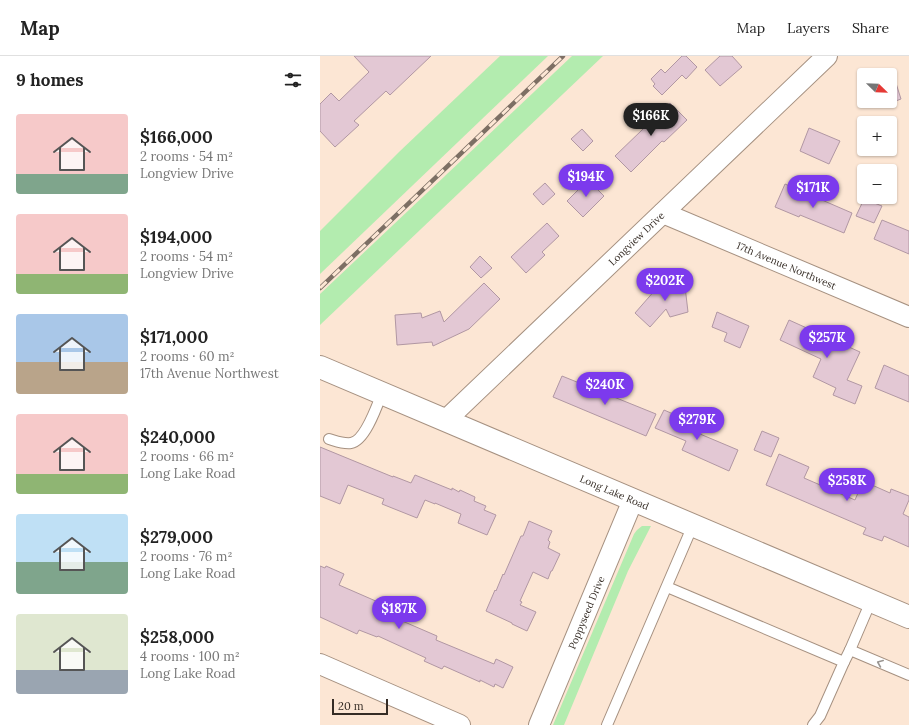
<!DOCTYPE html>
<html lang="en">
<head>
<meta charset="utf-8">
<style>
	:root { --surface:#fff; --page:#f6f6f6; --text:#222; --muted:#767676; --line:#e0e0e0; --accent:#7c3aed }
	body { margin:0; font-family:Lora,serif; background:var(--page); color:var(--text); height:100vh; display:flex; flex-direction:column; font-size:15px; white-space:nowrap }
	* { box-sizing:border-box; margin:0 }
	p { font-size:13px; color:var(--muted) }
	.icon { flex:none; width:22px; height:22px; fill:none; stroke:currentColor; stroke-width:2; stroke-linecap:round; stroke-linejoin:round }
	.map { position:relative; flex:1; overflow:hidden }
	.side { display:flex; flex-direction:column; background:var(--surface); width:320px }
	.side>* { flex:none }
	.needle { width:26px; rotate:113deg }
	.fabs { position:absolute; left:537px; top:12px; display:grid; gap:8px }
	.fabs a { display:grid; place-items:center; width:40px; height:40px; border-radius:4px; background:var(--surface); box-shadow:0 1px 3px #0004; font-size:20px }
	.scale { position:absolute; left:12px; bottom:10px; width:56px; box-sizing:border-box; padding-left:4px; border:2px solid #352c25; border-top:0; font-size:11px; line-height:14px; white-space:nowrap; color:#352c25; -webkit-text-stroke:3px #fce6d4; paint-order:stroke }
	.price { position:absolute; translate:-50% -34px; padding:0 9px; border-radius:14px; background:var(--accent); color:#fff; font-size:13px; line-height:26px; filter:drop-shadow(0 1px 2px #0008) }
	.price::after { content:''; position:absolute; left:50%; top:24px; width:12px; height:9px; margin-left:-6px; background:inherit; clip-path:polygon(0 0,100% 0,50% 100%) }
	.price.current { background:#222; color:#fff }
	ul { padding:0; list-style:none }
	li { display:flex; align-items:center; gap:12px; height:100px; padding:0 16px }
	li span { display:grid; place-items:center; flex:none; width:112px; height:80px; border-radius:4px; color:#555 }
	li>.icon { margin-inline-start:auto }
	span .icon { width:48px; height:48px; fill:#fffc; stroke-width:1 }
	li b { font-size:17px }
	h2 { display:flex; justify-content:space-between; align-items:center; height:48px; padding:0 16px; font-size:17px }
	header { display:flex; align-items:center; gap:24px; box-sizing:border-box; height:56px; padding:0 20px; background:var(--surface); border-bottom:1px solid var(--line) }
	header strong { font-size:19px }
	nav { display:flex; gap:22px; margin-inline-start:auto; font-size:14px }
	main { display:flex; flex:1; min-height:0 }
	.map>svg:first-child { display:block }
	.green { fill:#b3ecaf }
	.building { fill:#e3c8d4; stroke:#b197a3 }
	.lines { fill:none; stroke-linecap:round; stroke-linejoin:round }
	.lane-casing { stroke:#a69181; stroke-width:12 }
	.street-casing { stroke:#a69181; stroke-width:22 }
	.secondary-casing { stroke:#a69181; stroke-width:24 }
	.lane { stroke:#fff; stroke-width:10 }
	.street { stroke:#fff; stroke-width:20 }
	.secondary { stroke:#fff; stroke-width:22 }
	.rail-casing { stroke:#7d6f64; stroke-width:4.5 }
	.rail { stroke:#fce6d4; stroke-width:3; stroke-dasharray:9; stroke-linecap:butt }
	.oneway { stroke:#9a9692 }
	.labels { text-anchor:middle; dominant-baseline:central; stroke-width:3.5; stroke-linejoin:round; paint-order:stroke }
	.street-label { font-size:10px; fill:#352c25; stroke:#fce6d4 }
</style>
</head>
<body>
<header>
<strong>Map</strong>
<nav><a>Map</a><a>Layers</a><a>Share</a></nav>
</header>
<main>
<section class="side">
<h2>9 homes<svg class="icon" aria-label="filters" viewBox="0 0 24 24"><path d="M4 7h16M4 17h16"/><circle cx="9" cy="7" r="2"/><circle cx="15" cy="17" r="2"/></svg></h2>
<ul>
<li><span style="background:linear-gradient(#f6c9c9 75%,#7fa58c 0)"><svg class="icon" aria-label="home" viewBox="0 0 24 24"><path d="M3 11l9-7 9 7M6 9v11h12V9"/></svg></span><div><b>$166,000</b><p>2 rooms · 54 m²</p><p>Longview Drive</p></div></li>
<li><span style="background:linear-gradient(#f6c9c9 75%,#8fb573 0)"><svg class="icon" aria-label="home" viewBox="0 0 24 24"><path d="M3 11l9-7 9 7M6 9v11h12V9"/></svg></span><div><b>$194,000</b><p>2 rooms · 54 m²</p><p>Longview Drive</p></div></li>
<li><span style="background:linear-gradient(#a9c7e8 60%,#b9a48a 0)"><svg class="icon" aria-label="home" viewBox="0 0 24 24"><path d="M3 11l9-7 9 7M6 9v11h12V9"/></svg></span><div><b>$171,000</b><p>2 rooms · 60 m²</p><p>17th Avenue Northwest</p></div></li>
<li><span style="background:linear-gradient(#f6c9c9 75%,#8fb573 0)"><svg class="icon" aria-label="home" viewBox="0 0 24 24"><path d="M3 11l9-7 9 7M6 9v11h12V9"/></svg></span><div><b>$240,000</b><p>2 rooms · 66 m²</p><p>Long Lake Road</p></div></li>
<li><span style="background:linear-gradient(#bfe0f5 60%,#7fa58c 0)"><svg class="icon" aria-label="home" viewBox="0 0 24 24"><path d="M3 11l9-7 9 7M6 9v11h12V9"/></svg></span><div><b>$279,000</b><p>2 rooms · 76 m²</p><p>Long Lake Road</p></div></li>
<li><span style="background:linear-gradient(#dfe7d0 70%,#9aa5b1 0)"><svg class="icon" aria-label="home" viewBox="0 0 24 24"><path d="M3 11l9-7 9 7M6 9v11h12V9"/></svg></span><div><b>$258,000</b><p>4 rooms · 100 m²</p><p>Long Lake Road</p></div></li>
</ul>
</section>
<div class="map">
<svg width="589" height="669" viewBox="0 0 589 669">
	<rect width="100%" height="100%" fill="#fce6d4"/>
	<g class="green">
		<path d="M180,0H228L0,218V175L79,96Z"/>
		<path d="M252,0H283L0,269V238Z"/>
		<path d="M322,470H331L308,515L244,669H233L314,478L317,474Z"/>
	</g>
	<g class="building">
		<path d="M34,0H111L70,39L66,35L34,65L39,69L15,91L0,75V48L11,37L19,45L49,16Z"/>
		<path d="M362,0H366L377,11L366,23L362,19L342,39L333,30L335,28L331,23L341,13L345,17Z"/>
		<path d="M400,0H412L422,11L400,30L385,14Z"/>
		<path d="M574,21L581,43L568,48L562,45H570V23Z"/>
		<path d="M350,47L367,64L344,86L342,85L311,116L295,100Z"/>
		<path d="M489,72L520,85L509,108L480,95Z"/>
		<path d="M262,73L273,85L263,95L251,83Z"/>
		<path d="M268,124L284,140L263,161L247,145Z"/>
		<path d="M225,127L235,138L223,149L213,138Z"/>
		<path d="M465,128L532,157L524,177L480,159L479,161L455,151Z"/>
		<path d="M544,143L562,150L554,167L536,160Z"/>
		<path d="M562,164L589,175V198L554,183Z"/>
		<path d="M227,167L239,180L222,196L225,199L206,217L191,201Z"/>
		<path d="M160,200L172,212L161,222L150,211Z"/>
		<path d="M364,222L368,256L350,261L346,253L330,271L315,257L343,225Z"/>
		<path d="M164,227L180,243L149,273L113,290L112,286L77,289L75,259L101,257L102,262L120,255L124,266Z"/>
		<path d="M397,256L429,270L420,292L404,285L407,277L392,271Z"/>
		<path d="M469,264L540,296L527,324L542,330L535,348L513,339L516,332L493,321L501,303L460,284Z"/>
		<path d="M564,309L589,320V346L555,332Z"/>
		<path d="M242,320L336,358L326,380L233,341Z"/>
		<path d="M344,354L383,371L380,378L418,394L409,415L362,394L366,385L335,372Z"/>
		<path d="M442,375L459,382L451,401L434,394Z"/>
		<path d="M0,391L73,421V420L91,427L95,419L132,434V432L139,436L140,434L155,441L154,445L166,450L164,454L176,459L167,479L138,467L141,458L115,447V448L105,444L97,462L62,448L64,443L28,429L20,448L0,440Z"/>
		<path d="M459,398L489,411L484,422L535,444L543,425L570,437L571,433L589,440V444L583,458L589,461V491L564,480L562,485L543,478L546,472L446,429Z"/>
		<path d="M209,465L232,475L228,484L230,486L228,492L240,498L232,515H231L228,523L213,516L200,545L202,546L200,549L216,556L207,575L192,568V567L166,555L175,534L176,535L183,518L184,519L201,480H203Z"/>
		<path d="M0,510L5,512L6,510L24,518L19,529L58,546L72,542L80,564L117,580L116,584L174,608L176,603L193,611L183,632L175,628L174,631L160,624V626L124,610L122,613L104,605L106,602L58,580L57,581L39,574L37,578L0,561Z"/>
	</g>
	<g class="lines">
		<defs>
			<g id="lane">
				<path d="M9,383C16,385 23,388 31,387C45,385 57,350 62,337"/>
				<path d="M347,531L524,606L500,660L493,669"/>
				<path d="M530,594L589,619"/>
				<path d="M524,606L530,594L551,545"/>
				<path d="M287,669L373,469"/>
			</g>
			<g id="street">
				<path id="s1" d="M343,157L589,261"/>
				<path id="s2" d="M126,364L507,0"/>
				<path d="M0,608L140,669"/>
				<path id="s3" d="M219,669L313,444"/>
			</g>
			<g id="secondary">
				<path id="s4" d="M0,311L589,561"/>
			</g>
		</defs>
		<use href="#lane" class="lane-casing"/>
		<use href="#street" class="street-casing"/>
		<use href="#secondary" class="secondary-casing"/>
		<use href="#lane" class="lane"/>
		<use href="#street" class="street"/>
		<use href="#secondary" class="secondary"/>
		<defs>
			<path id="rail" d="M0,232L243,0"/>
		</defs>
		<use href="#rail" class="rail-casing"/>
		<use href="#rail" class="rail"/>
	</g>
	<defs><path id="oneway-chevron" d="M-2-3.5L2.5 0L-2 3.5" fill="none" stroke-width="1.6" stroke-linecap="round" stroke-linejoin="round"/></defs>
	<use class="oneway" href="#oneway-chevron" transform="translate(560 607) rotate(-157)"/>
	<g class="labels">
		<g class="street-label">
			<text stroke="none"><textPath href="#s2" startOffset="263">Longview Drive</textPath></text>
			<text stroke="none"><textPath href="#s1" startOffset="134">17th Avenue Northwest</textPath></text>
			<text stroke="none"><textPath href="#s4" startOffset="320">Long Lake Road</textPath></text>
			<text stroke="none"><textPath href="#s3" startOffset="122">Poppyseed Drive</textPath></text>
		</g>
	</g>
</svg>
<div class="fabs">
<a><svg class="needle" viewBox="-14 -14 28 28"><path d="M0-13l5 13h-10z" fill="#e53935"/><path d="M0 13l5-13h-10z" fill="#767676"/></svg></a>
<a>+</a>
<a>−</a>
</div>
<div class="scale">20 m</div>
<b class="price current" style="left:331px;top:81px">$166K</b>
<b class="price" style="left:266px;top:142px">$194K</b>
<b class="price" style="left:493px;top:153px">$171K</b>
<b class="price" style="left:345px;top:246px">$202K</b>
<b class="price" style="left:507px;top:303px">$257K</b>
<b class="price" style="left:285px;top:350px">$240K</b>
<b class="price" style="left:377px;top:385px">$279K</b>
<b class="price" style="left:527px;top:446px">$258K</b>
<b class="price" style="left:79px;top:574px">$187K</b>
</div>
</main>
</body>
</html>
